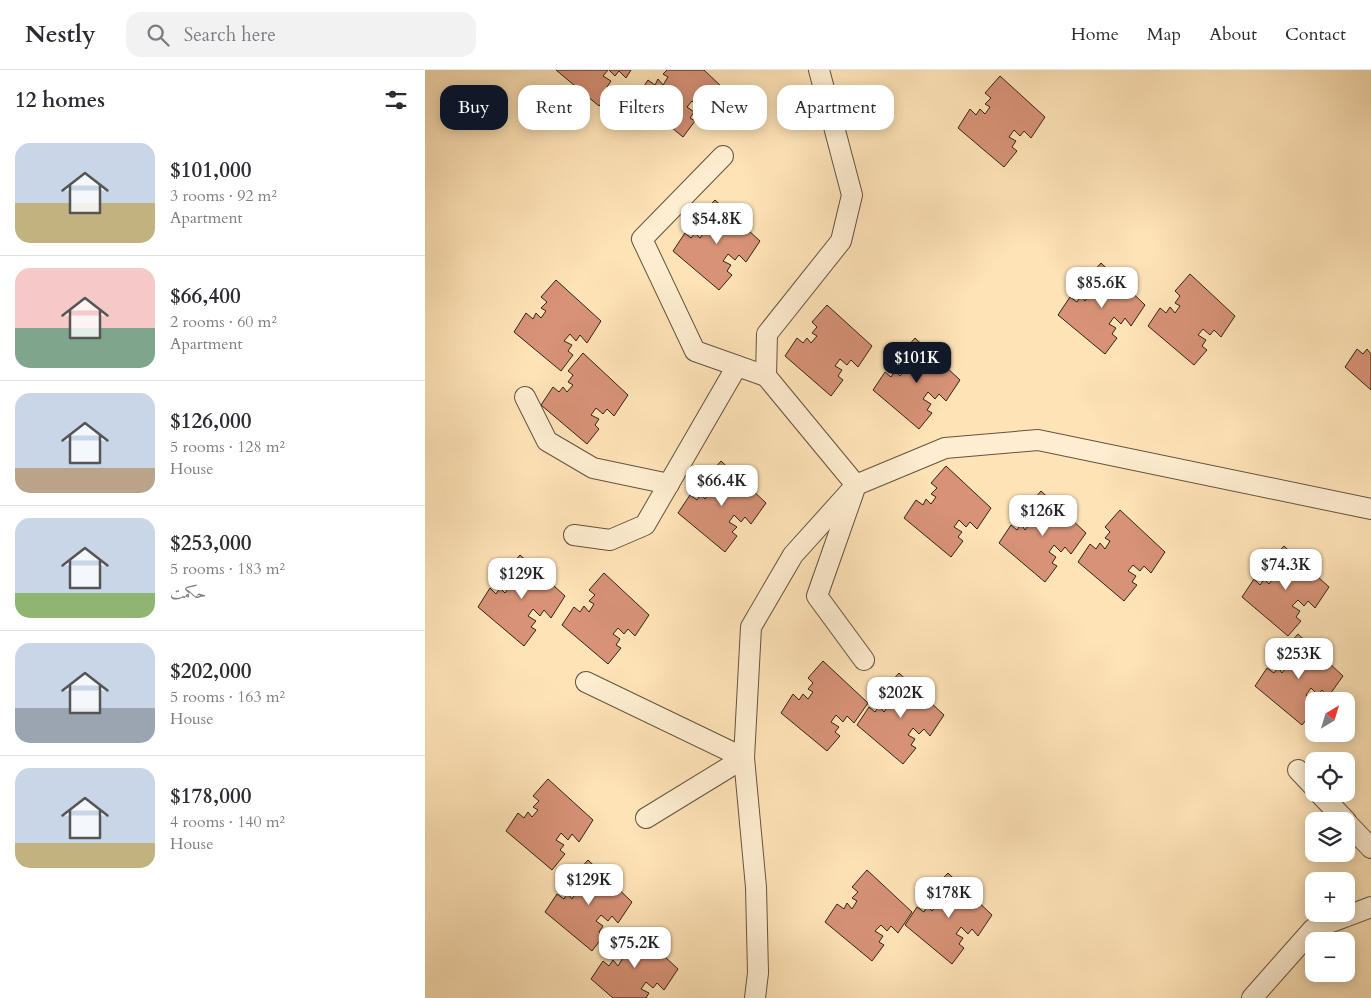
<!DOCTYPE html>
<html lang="en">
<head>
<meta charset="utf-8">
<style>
	:root { --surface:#fff; --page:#f2f2f3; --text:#2b2b33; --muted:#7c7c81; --line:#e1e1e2; --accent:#111827 }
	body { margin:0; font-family:Cardo,Amiri,serif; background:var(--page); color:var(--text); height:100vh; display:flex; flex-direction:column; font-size:19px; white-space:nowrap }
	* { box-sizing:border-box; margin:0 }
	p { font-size:16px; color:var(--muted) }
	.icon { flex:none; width:28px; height:28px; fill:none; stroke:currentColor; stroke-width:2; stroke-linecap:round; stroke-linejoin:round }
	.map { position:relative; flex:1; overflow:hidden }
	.side { display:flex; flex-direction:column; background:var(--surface); width:425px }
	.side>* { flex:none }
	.guide { position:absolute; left:15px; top:15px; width:475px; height:45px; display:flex; gap:10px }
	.needle { width:32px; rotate:38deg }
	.tools { position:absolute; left:880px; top:622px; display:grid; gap:10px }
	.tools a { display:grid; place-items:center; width:50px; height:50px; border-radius:10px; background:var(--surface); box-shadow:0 2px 12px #0003; font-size:25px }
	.price { position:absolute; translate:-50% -42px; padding:0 11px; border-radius:10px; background:#fff; color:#222; font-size:16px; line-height:32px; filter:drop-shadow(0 1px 2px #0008) }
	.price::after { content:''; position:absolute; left:50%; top:30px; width:15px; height:11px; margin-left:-8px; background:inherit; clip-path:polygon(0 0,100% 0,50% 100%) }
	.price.on { background:var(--accent); color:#fff }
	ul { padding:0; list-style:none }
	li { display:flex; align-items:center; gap:15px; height:125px; padding:0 15px }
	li+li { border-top:1px solid var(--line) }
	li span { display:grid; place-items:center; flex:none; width:140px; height:100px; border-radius:15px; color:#555 }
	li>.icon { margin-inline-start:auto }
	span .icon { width:60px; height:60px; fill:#fffc; stroke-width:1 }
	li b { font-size:21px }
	h2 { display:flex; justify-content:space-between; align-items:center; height:60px; padding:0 15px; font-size:21px }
	.tag { padding:0 18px; border-radius:15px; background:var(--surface); box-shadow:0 2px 12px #0003; font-size:18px; line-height:45px }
	.tag.on { background:var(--accent); color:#fff }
	header { display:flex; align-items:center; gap:30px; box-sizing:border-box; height:70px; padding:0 25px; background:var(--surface); border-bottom:1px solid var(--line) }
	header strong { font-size:24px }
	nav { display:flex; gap:28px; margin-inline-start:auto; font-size:18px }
	.search { width:350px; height:45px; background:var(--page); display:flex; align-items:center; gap:12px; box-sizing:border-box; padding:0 18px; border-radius:15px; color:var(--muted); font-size:19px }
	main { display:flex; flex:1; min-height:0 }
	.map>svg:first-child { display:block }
	.building { fill:#d79277; stroke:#312314 }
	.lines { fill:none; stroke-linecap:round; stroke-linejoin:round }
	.minor-casing { stroke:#64533d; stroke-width:22 }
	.minor { stroke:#feedd0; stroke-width:20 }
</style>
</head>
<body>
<header>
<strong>Nestly</strong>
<div class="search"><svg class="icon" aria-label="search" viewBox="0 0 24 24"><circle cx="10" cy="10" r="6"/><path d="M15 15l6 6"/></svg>Search here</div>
<nav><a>Home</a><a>Map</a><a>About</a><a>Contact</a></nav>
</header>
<main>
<section class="side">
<h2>12 homes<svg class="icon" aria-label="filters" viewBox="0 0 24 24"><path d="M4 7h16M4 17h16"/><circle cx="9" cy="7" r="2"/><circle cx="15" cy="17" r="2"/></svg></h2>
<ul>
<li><span style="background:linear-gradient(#c9d6e8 60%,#c2b280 0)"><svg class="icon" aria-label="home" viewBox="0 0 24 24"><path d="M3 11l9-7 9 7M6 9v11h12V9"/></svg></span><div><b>$101,000</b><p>3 rooms · 92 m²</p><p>Apartment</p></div></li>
<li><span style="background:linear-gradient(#f6c9c9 60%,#7fa58c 0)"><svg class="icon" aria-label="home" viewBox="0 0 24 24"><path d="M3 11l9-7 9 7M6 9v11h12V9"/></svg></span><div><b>$66,400</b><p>2 rooms · 60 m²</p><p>Apartment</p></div></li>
<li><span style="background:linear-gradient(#c9d6e8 75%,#b9a48a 0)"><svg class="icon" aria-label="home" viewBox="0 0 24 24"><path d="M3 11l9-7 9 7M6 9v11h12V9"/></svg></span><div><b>$126,000</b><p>5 rooms · 128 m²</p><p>House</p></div></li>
<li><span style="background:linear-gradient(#c9d6e8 75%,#8fb573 0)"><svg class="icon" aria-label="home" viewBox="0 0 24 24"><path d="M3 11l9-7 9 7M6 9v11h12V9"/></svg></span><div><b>$253,000</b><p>5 rooms · 183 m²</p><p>حکمت</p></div></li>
<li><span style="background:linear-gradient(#c9d6e8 65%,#9aa5b1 0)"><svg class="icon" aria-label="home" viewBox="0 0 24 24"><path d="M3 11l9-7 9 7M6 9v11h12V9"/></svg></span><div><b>$202,000</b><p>5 rooms · 163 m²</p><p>House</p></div></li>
<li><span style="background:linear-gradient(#c9d6e8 75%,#c2b280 0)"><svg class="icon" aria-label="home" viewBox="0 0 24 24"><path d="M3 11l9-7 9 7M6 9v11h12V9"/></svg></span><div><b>$178,000</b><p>4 rooms · 140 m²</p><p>House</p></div></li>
</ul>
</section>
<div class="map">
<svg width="946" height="928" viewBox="0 0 946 928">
	<rect width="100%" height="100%" fill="#fee3b7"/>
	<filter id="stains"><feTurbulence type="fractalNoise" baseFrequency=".004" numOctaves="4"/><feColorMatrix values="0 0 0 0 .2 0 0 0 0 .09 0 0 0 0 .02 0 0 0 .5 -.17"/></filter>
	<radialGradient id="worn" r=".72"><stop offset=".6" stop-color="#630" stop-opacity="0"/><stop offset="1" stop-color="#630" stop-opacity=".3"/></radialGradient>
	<g class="building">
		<path d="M131,0H183L178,6L186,11L182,17L187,20L174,36Z"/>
		<path d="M184,0H206L201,8L194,1L190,6Z"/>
		<path d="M242,0H279L298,18L284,39L278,32L274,37L267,31L262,37L269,42L265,48L270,51L258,67L211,28L223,10L230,15L233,9L238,15L243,7L238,4Z"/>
		<path d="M575,6L620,47L606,68L599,61L595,66L589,60L584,67L591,71L587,77L592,81L579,97L533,58L545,39L551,45L555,39L560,44L565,37L560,34L566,28L560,23Z"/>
		<path d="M290,130L335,171L321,192L314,185L310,190L303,184L298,191L306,195L302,201L307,205L294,220L248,181L260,163L266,168L270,163L275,168L280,161L275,158L280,151L275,146Z"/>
		<path d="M676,193L720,235L706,256L700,248L696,254L689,247L684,254L691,258L687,264L692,268L680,284L633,245L645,227L652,232L656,226L660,231L665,224L660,221L666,215L661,210Z"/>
		<path d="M765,204L810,246L796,267L789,260L785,265L778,259L773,265L781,270L777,276L782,280L769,295L723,256L735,238L741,243L745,237L750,243L755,236L750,233L755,226L750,221Z"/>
		<path d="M131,210L176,251L162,273L155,265L151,271L145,264L139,271L147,275L143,281L148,285L136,301L89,262L101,243L108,249L111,243L116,248L121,241L116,238L122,232L116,227Z"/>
		<path d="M402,235L447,276L433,297L426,290L422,295L415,289L410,296L417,300L413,306L418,310L406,326L360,286L372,268L378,273L382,268L386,273L392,266L387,263L392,257L387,252Z"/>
		<path d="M490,268L535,310L521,331L514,324L510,329L503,322L498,329L506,334L502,340L507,343L494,359L448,320L460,302L466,307L470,301L475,306L480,299L475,296L480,290L475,285Z"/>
		<path d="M932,279L938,284L942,279L946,284V320L920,297Z"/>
		<path d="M158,283L203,325L189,346L182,339L178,344L171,338L166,345L174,349L170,355L174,359L162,374L116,335L128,317L134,322L138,317L142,322L148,315L143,312L148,305L143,301Z"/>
		<path d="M296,391L341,433L326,454L320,447L316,452L309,445L304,452L312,457L307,462L312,466L300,482L253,443L265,425L272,430L276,424L280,429L286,422L280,419L286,413L281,408Z"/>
		<path d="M521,396L566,438L552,459L545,452L541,457L534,450L529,457L537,462L533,467L538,471L526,487L479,448L491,430L498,435L501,429L506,434L511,427L506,424L512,418L506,413Z"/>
		<path d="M616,421L661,463L646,484L640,477L636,482L629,475L624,482L631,487L627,493L632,496L620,512L574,473L586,455L592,460L596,454L600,460L606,452L600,449L606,443L601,438Z"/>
		<path d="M695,440L740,482L726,503L719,496L715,501L708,495L703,501L711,506L707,512L712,515L699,531L653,492L665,474L671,479L675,473L680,479L685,471L680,468L685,462L680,457Z"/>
		<path d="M859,476L904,517L890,538L883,531L879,536L873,530L867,536L875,541L871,547L876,551L863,566L817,527L829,509L835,515L839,509L844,514L849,507L844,504L850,497L844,492Z"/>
		<path d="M95,485L140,526L126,548L119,540L115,546L108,539L103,546L111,551L106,557L111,560L99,576L53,537L65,518L71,524L75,518L80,523L85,516L80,513L85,507L80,502Z"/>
		<path d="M179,503L224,545L210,566L203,559L199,564L193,558L188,564L195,569L191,575L196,578L183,594L137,555L149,537L155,542L159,536L164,542L169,534L164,531L170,525L164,520Z"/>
		<path d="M873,564L918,606L903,627L897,620L893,625L886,618L881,625L888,630L884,636L889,640L877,655L830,616L842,598L849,603L853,597L857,603L863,595L857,592L863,586L858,581Z"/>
		<path d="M398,591L443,633L429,653L422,646L418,652L411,645L406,652L414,657L410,662L415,666L402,681L356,643L368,624L374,630L378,624L383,629L388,622L383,619L388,613L383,608Z"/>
		<path d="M474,603L519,645L505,666L499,659L494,664L488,658L483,665L490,669L486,675L491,678L478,694L432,655L444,637L450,642L454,636L459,642L464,634L459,631L465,625L459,620Z"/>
		<path d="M123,709L168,750L154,772L147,764L143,770L136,763L131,770L139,775L135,780L140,784L127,800L81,761L93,743L99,748L103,742L107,747L113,740L108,737L114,731L108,726Z"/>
		<path d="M163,790L207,832L193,853L187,846L183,851L176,845L171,851L178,856L174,862L179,865L167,881L120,842L132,824L139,829L142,823L147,829L152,821L147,819L153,812L148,807Z"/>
		<path d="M442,800L487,842L473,863L466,856L462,861L456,855L450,861L458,866L454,872L459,875L447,891L400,852L412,834L419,839L422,833L427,839L432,831L427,828L433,822L427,817Z"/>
		<path d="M523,803L567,845L553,866L547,859L543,864L536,857L531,864L538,868L534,874L539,878L527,894L480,855L492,837L499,842L502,836L507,841L512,834L507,831L513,825L507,820Z"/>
		<path d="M208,857L253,899L239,920L232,913L228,918L221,912L216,919L224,923L221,928H188L166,909L178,891L184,896L188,890L193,896L198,888L193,885L199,879L193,874Z"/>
	</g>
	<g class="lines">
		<defs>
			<g id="minor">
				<path d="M298,86L217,169L270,281L341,306"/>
				<path d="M100,327L122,371L168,398L244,414"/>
				<path d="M149,465L185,470L220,455L312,296"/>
				<path d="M439,590L392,526L431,415L520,378L613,370L946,439"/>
				<path d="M161,612L319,688"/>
				<path d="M873,700L889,717"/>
				<path d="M895,724L921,751"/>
				<path d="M221,748L319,688"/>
				<path d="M921,752L946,778"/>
				<path d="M330,928L333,903L331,817L319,688L326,557L368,485L431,415L341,306L342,264L416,171L427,125L394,0"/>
				<path d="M827,928L888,859L946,837"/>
			</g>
		</defs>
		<use href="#minor" class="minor-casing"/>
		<use href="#minor" class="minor"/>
	</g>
	<rect width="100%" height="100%" filter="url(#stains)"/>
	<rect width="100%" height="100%" fill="url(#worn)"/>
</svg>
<div class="tools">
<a><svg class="needle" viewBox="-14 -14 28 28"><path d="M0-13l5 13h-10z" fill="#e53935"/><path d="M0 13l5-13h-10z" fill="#7c7c81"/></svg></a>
<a><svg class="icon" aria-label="locate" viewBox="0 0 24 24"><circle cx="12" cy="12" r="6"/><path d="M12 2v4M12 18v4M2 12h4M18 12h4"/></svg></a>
<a><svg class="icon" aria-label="layers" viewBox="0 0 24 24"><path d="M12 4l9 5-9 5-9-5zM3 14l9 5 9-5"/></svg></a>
<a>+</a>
<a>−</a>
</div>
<b class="price" style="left:292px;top:175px">$54.8K</b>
<b class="price" style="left:677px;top:239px">$85.6K</b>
<b class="price on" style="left:492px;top:314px">$101K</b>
<b class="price" style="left:297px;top:437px">$66.4K</b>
<b class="price" style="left:618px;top:467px">$126K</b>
<b class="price" style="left:861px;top:521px">$74.3K</b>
<b class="price" style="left:97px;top:530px">$129K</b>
<b class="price" style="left:874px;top:610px">$253K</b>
<b class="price" style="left:476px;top:649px">$202K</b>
<b class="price" style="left:164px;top:836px">$129K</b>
<b class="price" style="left:524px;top:849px">$178K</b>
<b class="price" style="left:210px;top:899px">$75.2K</b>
<div class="guide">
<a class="tag on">Buy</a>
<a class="tag">Rent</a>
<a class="tag">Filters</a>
<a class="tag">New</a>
<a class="tag">Apartment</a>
</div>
</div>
</main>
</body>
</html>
